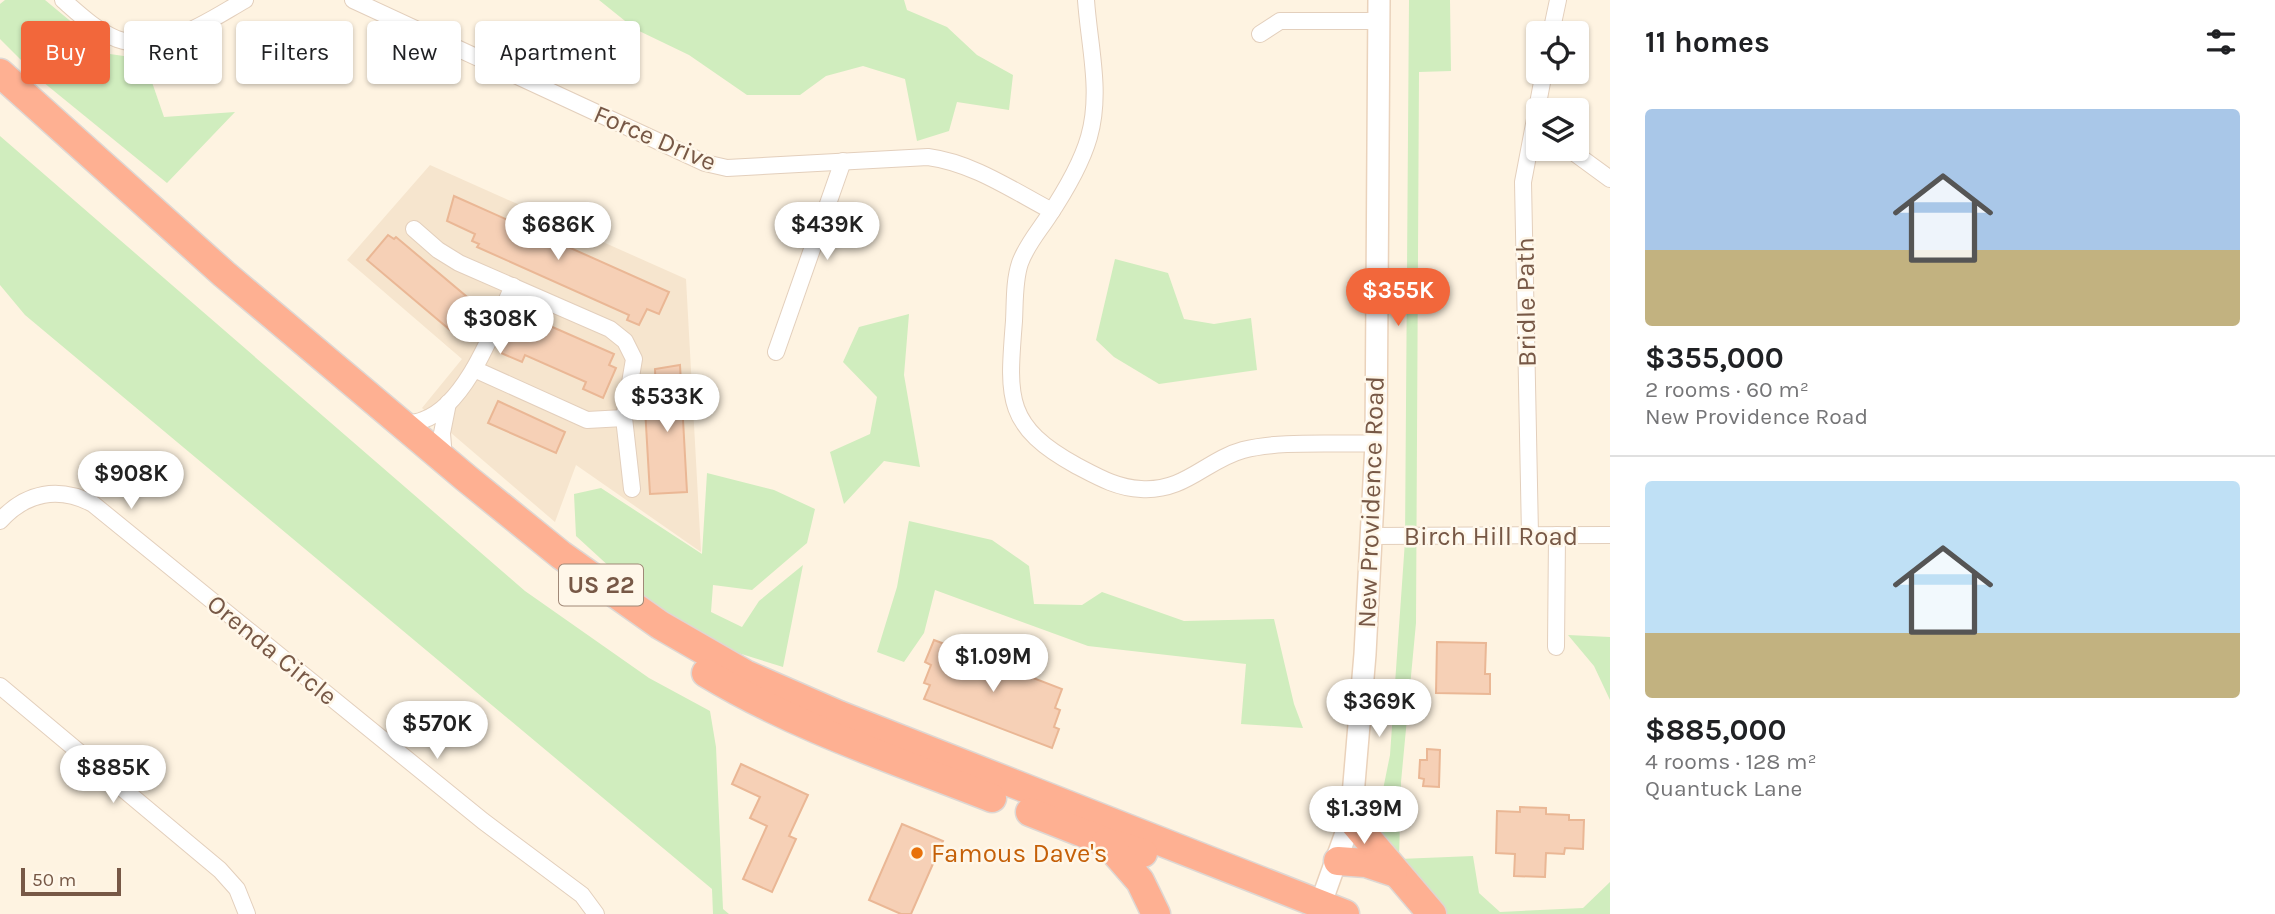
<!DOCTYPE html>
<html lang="en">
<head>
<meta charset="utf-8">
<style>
	:root { --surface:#fff; --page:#f6f6f6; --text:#202124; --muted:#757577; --line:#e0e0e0; --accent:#f2673b }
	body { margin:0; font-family:Karla,sans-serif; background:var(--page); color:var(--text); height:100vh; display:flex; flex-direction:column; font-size:26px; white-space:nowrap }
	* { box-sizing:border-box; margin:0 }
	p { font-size:23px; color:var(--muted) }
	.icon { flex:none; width:38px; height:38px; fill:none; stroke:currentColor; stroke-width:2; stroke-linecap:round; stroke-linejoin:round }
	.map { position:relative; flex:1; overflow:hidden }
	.details { display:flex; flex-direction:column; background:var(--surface); width:665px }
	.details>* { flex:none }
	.top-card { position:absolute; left:21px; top:21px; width:665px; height:63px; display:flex; gap:14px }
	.fabs { position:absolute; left:1526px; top:21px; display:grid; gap:14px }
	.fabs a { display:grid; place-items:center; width:63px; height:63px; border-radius:7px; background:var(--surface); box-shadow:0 2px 5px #0004; font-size:35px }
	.scale { position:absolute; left:21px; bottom:18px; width:100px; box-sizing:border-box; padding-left:7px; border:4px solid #775846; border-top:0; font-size:19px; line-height:24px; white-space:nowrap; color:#775846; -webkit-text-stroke:5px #fff7e9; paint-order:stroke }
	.price { position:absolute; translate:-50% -60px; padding:0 16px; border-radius:24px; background:#fff; color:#222; font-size:23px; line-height:46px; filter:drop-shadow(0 2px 4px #0008) }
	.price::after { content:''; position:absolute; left:50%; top:42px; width:21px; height:16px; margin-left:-10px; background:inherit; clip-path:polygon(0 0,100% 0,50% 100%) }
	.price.selected { background:var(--accent); color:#fff }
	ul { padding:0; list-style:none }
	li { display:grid; align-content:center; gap:14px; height:371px; padding:0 35px }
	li+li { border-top:2px solid var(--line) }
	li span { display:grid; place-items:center; height:217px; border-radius:7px; color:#555 }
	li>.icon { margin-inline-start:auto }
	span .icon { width:126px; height:126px; fill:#fffc; stroke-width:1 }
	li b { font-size:30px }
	h2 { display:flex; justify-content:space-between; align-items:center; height:84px; padding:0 35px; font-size:30px }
	.chip { padding:0 24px; border-radius:7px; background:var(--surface); box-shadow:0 2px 5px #0004; font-size:24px; line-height:63px }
	.chip.selected { background:var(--accent); color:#fff }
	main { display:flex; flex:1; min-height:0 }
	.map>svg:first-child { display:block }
	.residential { fill:#f6e5ce }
	.green { fill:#d0edbe }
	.building { fill:#f6d0b6; stroke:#eab795; stroke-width:2 }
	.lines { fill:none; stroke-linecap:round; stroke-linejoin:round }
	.street-casing { stroke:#e3cfbc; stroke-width:18 }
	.secondary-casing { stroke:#ead2bb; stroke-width:24 }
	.highway-casing { stroke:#ded7d3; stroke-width:31 }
	.street { stroke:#fff; stroke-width:16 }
	.secondary { stroke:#fff; stroke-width:21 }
	.highway { stroke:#feb092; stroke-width:28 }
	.food-dot { fill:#e8710a; stroke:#fff7e9; stroke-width:2.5 }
	.labels { text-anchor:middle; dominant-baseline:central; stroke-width:5; stroke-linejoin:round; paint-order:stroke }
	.shield { fill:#fff7e9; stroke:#a08877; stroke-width:2 }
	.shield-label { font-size:24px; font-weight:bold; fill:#775846 }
	.street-label { font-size:26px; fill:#775846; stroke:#fff7e9 }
	.food-label { font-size:26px; fill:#c56008; stroke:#fff7e9; text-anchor:start }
</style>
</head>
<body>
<main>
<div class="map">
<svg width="1610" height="914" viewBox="0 0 1610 914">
	<rect width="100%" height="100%" fill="#fef3e1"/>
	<path class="residential" d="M430,165L686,279L701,552L576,465L555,522L422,408L462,359L347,260Z"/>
	<g class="green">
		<path d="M5,0H45L110,54L144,59L164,117L235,112L167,183L43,82L0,39V4Z"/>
		<path d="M599,0H904L907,10L947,27L977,55L1013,75L1009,110L957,102L949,131L917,141L905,79L863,66L826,76L800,95H747L689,55L635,29Z"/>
		<path d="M1409,0H1450L1451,71L1419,72L1416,623L1401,782L1399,859L1473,856L1479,893L1500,912L1583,908L1610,882V914H1446L1373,839L1390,755L1405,541Z"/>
		<path d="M0,136L525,591L649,678L710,711L716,747L723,909L729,914H713L712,889L25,315L0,285Z"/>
		<path d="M1115,259L1168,273L1184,319L1214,324L1251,318L1257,370L1159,384L1114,357L1096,340Z"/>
		<path d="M909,314L904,375L920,467L884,461L844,504L830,452L870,434L877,397L843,362L859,327Z"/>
		<path d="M707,473L774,490L815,509L807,543L752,590L713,585L711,612L742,627L759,601L803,565L783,667L722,648L648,602L576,536L574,494L601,488L702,554Z"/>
		<path d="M909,521L992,540L1029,566L1034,604L1082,605L1102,592L1184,621L1274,619L1294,704L1303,728L1241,724L1246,664L1088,646L935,590L924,633L904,662L877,652L897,587Z"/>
		<path d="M1568,635L1610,637V700L1594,666Z"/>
	</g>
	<g class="building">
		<path d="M454,196L669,292L659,314L647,309L639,325L627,320L629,315L477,247L479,244L472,241L475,234L447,221Z"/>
		<path d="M388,235L394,239L396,237L479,307L456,335L367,260Z"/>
		<path d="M525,315L614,354L609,365L616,368L603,398L583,389L586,382L525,355L522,362L501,353L512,328L518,331Z"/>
		<path d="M680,365L687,492L650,494L645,408H649V402L656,401L655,369Z"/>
		<path d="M498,401L565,432L556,453L488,423Z"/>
		<path d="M934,640L1062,689L1055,708L1060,710L1054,727L1059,729L1052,748L924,699L930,685L924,683L931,665L925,662Z"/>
		<path d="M1437,642L1486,643L1485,674H1490V694L1436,693Z"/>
		<path d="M1427,749L1440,750L1439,787L1423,786L1424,779L1419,778L1420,760H1427Z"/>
		<path d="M741,764L808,795L789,836L796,839L772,892L743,879L767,826L750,818L760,797L732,784Z"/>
		<path d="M1520,807L1546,808V814L1569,815V820H1584L1583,849L1565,848L1564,854L1546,853L1545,877L1514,876L1515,854L1496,853L1497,811L1520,812Z"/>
		<path d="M902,824L943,841L911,914H901L869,900Z"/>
	</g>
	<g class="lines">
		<defs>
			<g id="street">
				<path d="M63,0C79,14 97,31 117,39C162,55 208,21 245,0"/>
				<path d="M353,0L705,163L727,168L928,157C973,163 1012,190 1052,211"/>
				<path d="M1086,0C1089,45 1102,92 1089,137C1081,165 1064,193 1048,217C1038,232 1026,246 1020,263C1014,281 1015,302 1014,321C1008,397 1004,426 1077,466C1098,477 1117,488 1141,489C1185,492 1206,460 1243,450C1282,440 1335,445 1376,443"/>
				<path d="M1551,33L1558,0"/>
				<path d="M1260,34L1280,21H1379"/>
				<path d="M1569,149L1610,179"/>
				<path d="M414,229L438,250L459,263L610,329L625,341L634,359L624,418L632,489"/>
				<path d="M776,352L843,161"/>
				<path d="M474,369L587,420L624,418"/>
				<path d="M402,424C409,423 417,423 423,420C467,405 495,325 513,286"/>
				<path d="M444,459L442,433L448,403"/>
				<path d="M0,521C26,492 59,486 93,504L483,821L582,895L596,914"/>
				<path d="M1530,535L1523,182L1544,72"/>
				<path d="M1372,536L1610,535"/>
				<path d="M1556,647L1557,535"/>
				<path d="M0,686L220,870L237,889L247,914"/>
			</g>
			<path id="secondary" d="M1317,914L1351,819L1365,654L1376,443L1379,0"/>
			<g id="highway">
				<path d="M0,73L224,274L466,478L561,555L660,625L745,674L839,715L1345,914"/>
				<path d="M706,673C795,727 895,760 992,798"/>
				<path d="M1030,812L1106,842L1143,853"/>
				<path d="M1351,819L1432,914"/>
				<path d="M1106,842L1140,881L1156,914"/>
				<path d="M1338,861L1366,863L1393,872"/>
			</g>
		</defs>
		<use href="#street" class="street-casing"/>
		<use href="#secondary" class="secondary-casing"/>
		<use href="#highway" class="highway-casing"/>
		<use href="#street" class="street"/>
		<use href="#secondary" class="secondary"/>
		<use href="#highway" class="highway"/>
	</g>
	<circle class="food-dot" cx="917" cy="853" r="7"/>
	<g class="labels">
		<rect class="shield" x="559" y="564.5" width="84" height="41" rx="5"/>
		<g class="shield-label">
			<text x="601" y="585">US 22</text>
		</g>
		<g class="street-label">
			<text transform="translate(655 138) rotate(23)">Force Drive</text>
			<text transform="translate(1526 302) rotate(-91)">Bridle Path</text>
			<text transform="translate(1371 502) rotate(-88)">New Providence Road</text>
			<text x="1491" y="536">Birch Hill Road</text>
			<text transform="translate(272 650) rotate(39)">Orenda Circle</text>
		</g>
		<g class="food-label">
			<text x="931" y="853">Famous Dave's</text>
		</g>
	</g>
</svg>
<div class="fabs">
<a><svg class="icon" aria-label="locate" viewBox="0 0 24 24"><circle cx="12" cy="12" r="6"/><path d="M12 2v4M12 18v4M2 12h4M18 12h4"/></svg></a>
<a><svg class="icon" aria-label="layers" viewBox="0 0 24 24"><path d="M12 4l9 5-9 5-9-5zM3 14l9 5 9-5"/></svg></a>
</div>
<div class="scale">50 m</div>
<b class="price" style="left:558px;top:262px">$686K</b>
<b class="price" style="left:827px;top:262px">$439K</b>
<b class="price selected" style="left:1398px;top:328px">$355K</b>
<b class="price" style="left:500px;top:356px">$308K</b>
<b class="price" style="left:667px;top:434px">$533K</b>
<b class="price" style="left:131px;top:511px">$908K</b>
<b class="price" style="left:993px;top:694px">$1.09M</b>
<b class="price" style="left:1379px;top:739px">$369K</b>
<b class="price" style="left:437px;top:761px">$570K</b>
<b class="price" style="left:113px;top:805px">$885K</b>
<b class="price" style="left:1364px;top:846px">$1.39M</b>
<div class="top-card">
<a class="chip selected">Buy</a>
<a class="chip">Rent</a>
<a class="chip">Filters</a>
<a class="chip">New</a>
<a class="chip">Apartment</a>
</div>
</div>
<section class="details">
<h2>11 homes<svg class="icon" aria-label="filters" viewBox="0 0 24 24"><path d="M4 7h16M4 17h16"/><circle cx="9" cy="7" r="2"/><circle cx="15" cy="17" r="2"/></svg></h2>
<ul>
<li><span style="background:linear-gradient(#a9c7e8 65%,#c2b280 0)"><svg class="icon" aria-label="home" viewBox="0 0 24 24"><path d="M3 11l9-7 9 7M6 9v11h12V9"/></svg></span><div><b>$355,000</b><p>2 rooms · 60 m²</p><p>New Providence Road</p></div></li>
<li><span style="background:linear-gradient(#bfe0f5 70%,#c2b280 0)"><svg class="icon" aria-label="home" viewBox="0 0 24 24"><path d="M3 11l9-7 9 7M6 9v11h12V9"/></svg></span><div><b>$885,000</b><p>4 rooms · 128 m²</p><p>Quantuck Lane</p></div></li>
</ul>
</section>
</main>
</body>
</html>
